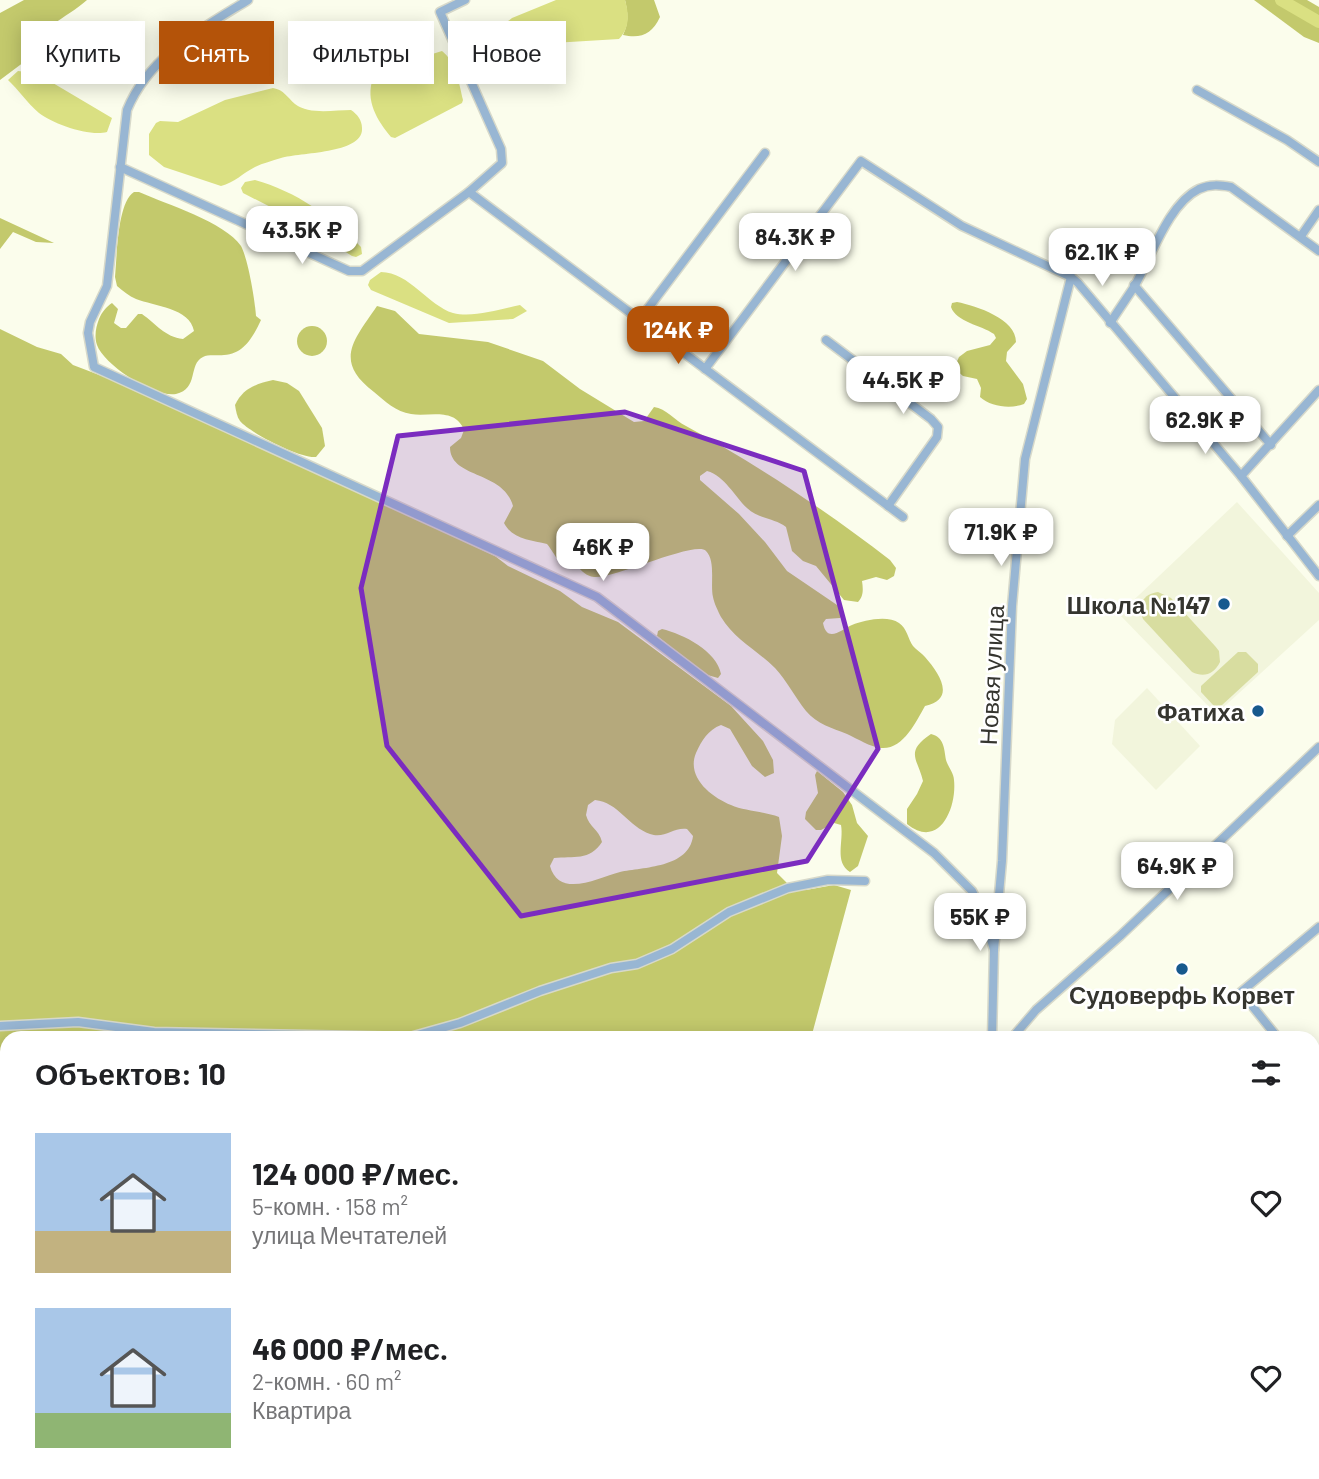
<!DOCTYPE html>
<html lang="ru">
<head>
<meta charset="utf-8">
<style>
	:root { --surface:#fff; --page:#f6f6f6; --text:#202124; --muted:#757577; --accent:#b45309 }
	body { margin:0; font-family:Barlow,sans-serif; background:var(--page); color:var(--text); height:100vh; display:flex; flex-direction:column; font-size:26px; white-space:nowrap }
	* { box-sizing:border-box; margin:0 }
	p { font-size:23px; color:var(--muted) }
	.icon { flex:none; width:38px; height:38px; fill:none; stroke:currentColor; stroke-width:2; stroke-linecap:round; stroke-linejoin:round }
	.map { position:relative; flex:1; overflow:hidden }
	.side { position:absolute; left:0px; top:1031px; width:1320px; height:450px; display:flex; flex-direction:column; background:var(--surface); border-radius:21px 21px 0 0; box-shadow:0 4px 18px #0003 }
	.side>* { flex:none }
	.guide { position:absolute; left:21px; top:21px; width:700px; height:63px; display:flex; gap:14px }
	.price { position:absolute; translate:-50% -60px; padding:0 16px; border-radius:14px; background:#fff; color:#222; font-size:23px; line-height:46px; filter:drop-shadow(0 2px 4px #0008) }
	.price::after { content:''; position:absolute; left:50%; top:42px; width:21px; height:16px; margin-left:-10px; background:inherit; clip-path:polygon(0 0,100% 0,50% 100%) }
	.price.on { background:var(--accent); color:#fff }
	ul { padding:0; list-style:none }
	li { display:flex; align-items:center; gap:21px; height:175px; padding:0 35px }
	li span { display:grid; place-items:center; flex:none; width:196px; height:140px; border-radius:0px; color:#555 }
	li>.icon { margin-inline-start:auto }
	span .icon { width:84px; height:84px; fill:#fffc; stroke-width:1 }
	li b { font-size:30px }
	h2 { display:flex; justify-content:space-between; align-items:center; height:84px; padding:0 35px; font-size:30px }
	.pill { padding:0 24px; border-radius:0px; background:var(--surface); box-shadow:0 4px 18px #0003; font-size:24px; line-height:63px }
	.pill.on { background:var(--accent); color:#fff }
	.map>svg:first-child { display:block }
	.built { fill:#f2f5dc }
	.green { fill:#d8dda0 }
	.forest { fill:#c3c96c; fill-rule:evenodd }
	.water { fill:#dae082 }
	.lines { fill:none; stroke-linecap:round; stroke-linejoin:round }
	.river { stroke:#dae082; stroke-width:12 }
	.minor-casing { stroke:#d7d9ca; stroke-width:11 }
	.primary-casing { stroke:#d7d9ca; stroke-width:16 }
	.minor { stroke:#98b6d3; stroke-width:8 }
	.primary { stroke:#427aad; stroke-width:12 }
	.marked { fill:#7b2cbf; fill-opacity:0.2; stroke:#7b2cbf; stroke-width:5; stroke-linejoin:round }
	.poi-dot { fill:#17598e; stroke:#fff; stroke-width:2.5 }
	.labels { text-anchor:middle; dominant-baseline:central; stroke-width:5; stroke-linejoin:round; paint-order:stroke }
	.poi-label { font-size:24px; font-weight:bold; fill:#35352f; stroke:#fff; text-anchor:end }
	.street-label { font-size:24px; fill:#35352f; stroke:#fff }
</style>
</head>
<body>
<div class="map">
<svg width="1319" height="1479" viewBox="0 0 1319 1479">
	<rect width="100%" height="100%" fill="#fbfdec"/>
	<g class="built">
		<path d="M1237,502L1319,593V620L1216,714L1119,614Z"/>
		<path d="M1147,688L1200,746L1156,790L1112,744L1115,720Z"/>
	</g>
	<g class="green">
		<path d="M1158,592L1171,598L1215,646L1219,651L1220,662C1214,674 1204,678 1192,672L1143,619C1137,605 1143,594 1158,592Z"/>
		<path d="M1238,652H1246L1258,664V672L1221,706H1214L1201,692V686Z"/>
		<path d="M0,1123L7,1127V1164L0,1161Z"/>
	</g>
	<g class="forest">
		<path d="M24,0H87C67,18 33,30 28,59L0,80V13Z"/>
		<path d="M625,0H654L660,17C652,34 641,39 623,35C629,23 628,13 625,0Z"/>
		<path d="M1254,0H1307L1319,7V43L1304,37Z"/>
		<path d="M134,192H139C166,204 225,222 241,246C248,259 255,300 256,316L261,320C253,337 244,354 224,355C218,356 208,354 203,357C188,364 199,389 176,394C155,398 104,365 97,345C94,336 96,327 99,319C102,312 106,307 112,303L118,309L114,323L121,328H126L138,314H142C156,324 165,337 183,339L194,331C190,308 154,306 136,299C129,296 123,291 117,286L115,277C117,257 117,203 134,192Z"/>
		<path d="M0,218L54,243L36,242L13,232L0,249Z"/>
		<path d="M957,302C977,306 1016,319 1016,342L1007,352L1006,361L1023,384L1027,399L1024,404C1011,409 991,407 980,397L981,388L977,379L963,376L956,370L955,366L959,357L967,351L990,345L996,338L994,334C981,325 956,322 951,307L952,303Z"/>
		<path d="M377,306L395,311L419,334L488,342L543,361L580,389L634,422L644,421L654,407C666,408 675,421 686,426C758,465 825,510 890,560L896,568L894,576L887,580L876,577L862,581C863,588 864,596 858,602L844,600L816,566L803,561L792,551L786,527C774,518 758,519 747,508C734,496 725,476 707,471L700,476V480L739,514L765,542L787,571L840,607L843,615L840,618L826,619L823,623C827,644 842,629 852,625C864,620 888,615 899,623C907,628 908,639 913,646C916,650 922,653 925,657C939,673 957,699 925,706C916,722 903,750 881,748C870,747 858,739 847,734C832,728 817,724 806,711C795,697 787,681 775,668C757,650 734,639 721,617C718,611 714,603 713,597C710,584 716,561 706,551C696,540 614,579 594,577C586,576 582,571 577,566C558,568 557,556 547,544C531,540 512,539 504,523L513,506C503,470 450,479 450,447L461,438L464,430C455,407 429,417 411,414C396,412 385,401 374,392C333,361 354,340 377,306Z"/>
		<circle cx="312" cy="341" r="15"/>
		<path d="M0,329L37,347L61,354L73,365L152,395L495,556L508,566L560,591L582,607L618,622L731,706L763,741L773,760L774,773L765,777L752,766L730,729L721,725C708,730 702,740 696,753C686,777 711,797 731,805C744,811 763,811 779,817L782,836L777,873L792,888L806,890L834,885L851,890L811,1038H7V1127L0,1123ZM595,800C618,802 629,827 650,834C665,839 673,827 687,829L693,836C689,868 643,867 620,872C598,878 559,899 550,866L554,858C573,856 590,861 602,842C599,829 589,827 586,815L588,805Z"/>
		<path d="M273,380L287,383L299,391L322,428L325,446L316,457C301,459 250,433 240,421C237,417 236,411 235,405C243,388 256,384 273,380Z"/>
		<path d="M662,629C683,634 717,651 721,674L718,678L704,674L661,639L657,636L658,631Z"/>
		<path d="M931,734C944,737 944,748 946,760C948,767 954,773 954,780C957,808 939,850 907,824V809L917,794L923,781C918,759 904,752 931,734Z"/>
		<path d="M817,771L843,792L852,805L857,823L868,836L858,866L850,872C834,862 844,841 841,825L834,823L821,830H816L805,819L806,812L818,793L815,775Z"/>
		<path d="M0,1161L7,1164V1474H81L82,1479H0Z"/>
		<path d="M114,1474H618L613,1479H114Z"/>
	</g>
	<g class="water">
		<path d="M556,0H625C629,14 630,28 619,39L553,43L517,59L511,58L500,39L498,29L512,18Z"/>
		<path d="M442,51C456,62 459,83 463,100L462,103L395,138L391,137C377,120 365,101 373,78L397,65Z"/>
		<path d="M18,71L36,73L112,118L107,132C90,137 53,124 39,113C27,103 19,90 8,80Z"/>
		<path d="M273,88C284,90 287,97 295,104C309,115 334,110 351,110C357,114 362,120 362,128C364,154 300,152 281,158C272,161 263,163 255,167C243,173 234,183 221,186L164,167L149,155V134L156,123L160,121L178,122L225,100Z"/>
		<path d="M255,180C295,191 333,217 361,247L362,254L356,257L352,256L292,218L243,193L241,188L245,182Z"/>
		<path d="M381,272C409,272 429,306 453,313C473,318 500,309 520,305L527,311L513,319L449,323L371,290L368,285L370,280Z"/>
	</g>
	<g class="lines">
		<path class="river" d="M1281,0L1319,22"/>
		<defs>
			<g id="minor">
				<path d="M248,0C201,29 149,56 127,110L107,286L90,322L88,333L94,367L597,597L934,853L972,891L985,918L994,950"/>
				<path d="M1197,90L1287,140L1319,162"/>
				<path d="M120,167L349,271H362L469,192L502,163L501,149L440,12L465,0"/>
				<path d="M469,192L903,517"/>
				<path d="M1301,236L1319,210"/>
				<path d="M1134,285L1271,445"/>
				<path d="M640,319L765,153"/>
				<path d="M1110,323C1118,311 1126,299 1134,287C1151,258 1168,204 1199,189C1210,184 1220,185 1231,187L1319,251"/>
				<path d="M826,340L931,419L938,427L937,437L888,506"/>
				<path d="M705,369L861,161L962,226L1071,277L1078,283L1241,476L1319,576"/>
				<path d="M1241,476L1319,390"/>
				<path d="M1287,536L1319,505"/>
				<path d="M0,1026L78,1022L154,1032L410,1037L460,1023L540,991L611,968L637,964L672,949L729,912L788,888L828,880L865,881"/>
				<path d="M992,1038L994,950L1002,861L1012,606L1025,459L1071,277"/>
				<path d="M1012,1038L1036,1010L1120,936L1319,747"/>
				<path d="M1278,1038L1241,992L1319,927"/>
				<path d="M1312,1086L1319,1095"/>
				<path d="M1312,1115L1319,1111"/>
				<path d="M1312,1381L1319,1382"/>
				<path d="M700,1474L703,1479"/>
				<path d="M892,1479L905,1474"/>
			</g>
			<g id="primary">
				<path d="M1312,1221L1319,1219"/>
				<path d="M681,1479L691,1474"/>
			</g>
		</defs>
		<use href="#minor" class="minor-casing"/>
		<use href="#primary" class="primary-casing"/>
		<use href="#minor" class="minor"/>
		<use href="#primary" class="primary"/>
	</g>
	<path class="marked" d="M625,412L804,471L878,749L807,861L521,916L387,746L361,588L398,436Z"/>
	<g class="poi-dot">
		<circle cx="1224" cy="604" r="7"/>
		<circle cx="1258" cy="711" r="7"/>
		<circle cx="1182" cy="969" r="7"/>
	</g>
	<g class="labels">
		<g class="poi-label">
			<text x="1210" y="604">Школа №147</text>
			<text x="1244" y="711">Фатиха</text>
			<text x="1182" y="994" text-anchor="middle">Судоверфь Корвет</text>
		</g>
		<g class="street-label">
			<text transform="translate(991 675) rotate(-87)">Новая улица</text>
		</g>
	</g>
</svg>
<b class="price" style="left:302px;top:266px">43.5K ₽</b>
<b class="price" style="left:795px;top:273px">84.3K ₽</b>
<b class="price" style="left:1102px;top:288px">62.1K ₽</b>
<b class="price on" style="left:678px;top:366px">124K ₽</b>
<b class="price" style="left:903px;top:416px">44.5K ₽</b>
<b class="price" style="left:1205px;top:456px">62.9K ₽</b>
<b class="price" style="left:1001px;top:568px">71.9K ₽</b>
<b class="price" style="left:603px;top:583px">46K ₽</b>
<b class="price" style="left:1177px;top:902px">64.9K ₽</b>
<b class="price" style="left:980px;top:953px">55K ₽</b>
<div class="guide">
<a class="pill">Купить</a>
<a class="pill on">Снять</a>
<a class="pill">Фильтры</a>
<a class="pill">Новое</a>
</div>
<section class="side">
<h2>Объектов: 10<svg class="icon" aria-label="filters" viewBox="0 0 24 24"><path d="M4 7h16M4 17h16"/><circle cx="9" cy="7" r="2"/><circle cx="15" cy="17" r="2"/></svg></h2>
<ul>
<li><span style="background:linear-gradient(#a9c7e8 70%,#c2b280 0)"><svg class="icon" aria-label="home" viewBox="0 0 24 24"><path d="M3 11l9-7 9 7M6 9v11h12V9"/></svg></span><div><b>124 000 ₽/мес.</b><p>5-комн. · 158 m²</p><p>улица Мечтателей</p></div><svg class="icon" aria-label="heart" viewBox="0 0 24 24"><path d="M12 20l-8-8c-3-5 5-10 8-4 3-6 11-1 8 4z"/></svg></li>
<li><span style="background:linear-gradient(#a9c7e8 75%,#8fb573 0)"><svg class="icon" aria-label="home" viewBox="0 0 24 24"><path d="M3 11l9-7 9 7M6 9v11h12V9"/></svg></span><div><b>46 000 ₽/мес.</b><p>2-комн. · 60 m²</p><p>Квартира</p></div><svg class="icon" aria-label="heart" viewBox="0 0 24 24"><path d="M12 20l-8-8c-3-5 5-10 8-4 3-6 11-1 8 4z"/></svg></li>
</ul>
</section>
</div>
</body>
</html>
